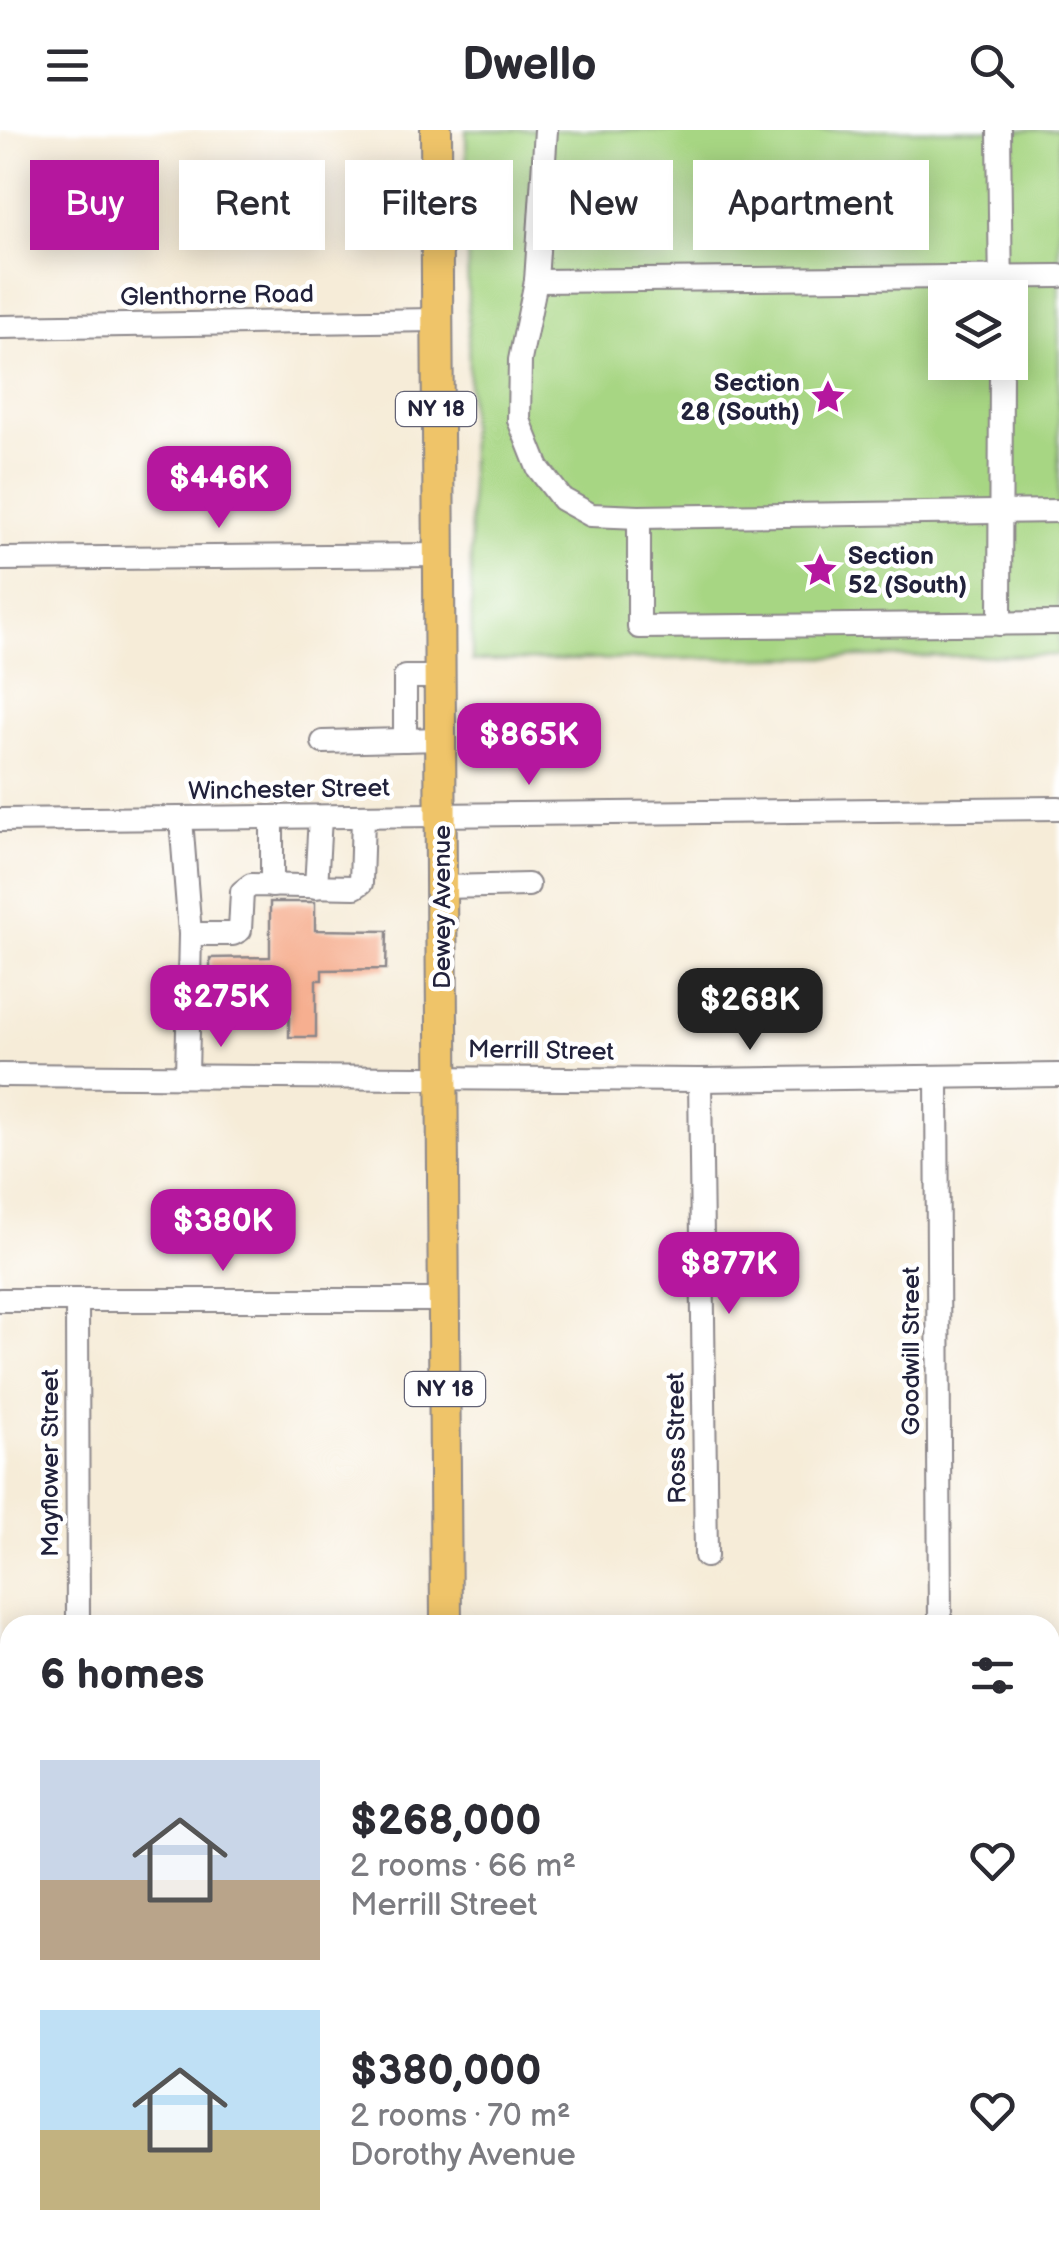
<!DOCTYPE html>
<html lang="en">
<head>
<meta charset="utf-8">
<style>
	:root { --surface:#fff; --page:#f7f7f7; --text:#2b2b33; --muted:#7c7c81; --accent:#b5179e }
	body { margin:0; font-family:"Balsamiq Sans",sans-serif; background:var(--page); color:var(--text); height:100vh; display:flex; flex-direction:column; font-size:38px; white-space:nowrap }
	* { box-sizing:border-box; margin:0 }
	p { font-size:32px; color:var(--muted) }
	.icon { flex:none; width:55px; height:55px; fill:none; stroke:currentColor; stroke-width:2; stroke-linecap:round; stroke-linejoin:round }
	.map { position:relative; flex:1; overflow:hidden }
	.side { position:absolute; left:0px; top:1485px; width:1060px; height:640px; display:flex; flex-direction:column; background:var(--surface); border-radius:30px 30px 0 0; box-shadow:0 5px 25px #0003 }
	.side>* { flex:none }
	.guide { position:absolute; left:30px; top:30px; width:1000px; height:90px; display:flex; gap:20px }
	.tools { position:absolute; left:928px; top:150px; display:grid; gap:20px }
	.tools a { display:grid; place-items:center; width:100px; height:100px; border-radius:0px; background:var(--surface); box-shadow:0 5px 25px #0003; font-size:50px }
	.price { position:absolute; translate:-50% -85px; padding:0 22px; border-radius:20px; background:var(--accent); color:#fff; font-size:32px; line-height:65px; filter:drop-shadow(0 2px 5px #0008) }
	.price::after { content:''; position:absolute; left:50%; top:60px; width:30px; height:22px; margin-left:-15px; background:inherit; clip-path:polygon(0 0,100% 0,50% 100%) }
	.price.selected { background:#222; color:#fff }
	ul { padding:0; list-style:none }
	li { display:flex; align-items:center; gap:30px; height:250px; padding:0 40px }
	li span { display:grid; place-items:center; flex:none; width:280px; height:200px; border-radius:0px; color:#555 }
	li>.icon { margin-inline-start:auto }
	span .icon { width:120px; height:120px; fill:#fffc; stroke-width:1 }
	li b { font-size:42px }
	h2 { display:flex; justify-content:space-between; align-items:center; height:120px; padding:0 40px; font-size:42px }
	.pill { padding:0 35px; border-radius:0px; background:var(--surface); box-shadow:0 5px 25px #0003; font-size:35px; line-height:90px }
	.pill.selected { background:var(--accent); color:#fff }
	header { display:flex; justify-content:space-between; align-items:center; height:130px; padding:0 40px; background:var(--surface); font-size:45px; font-weight:600 }
	.map>svg:first-child { display:block }
	.built { fill:#e9d9ba }
	.green { fill:#a7d683; stroke:#647c5f; stroke-width:2.5; fill-rule:evenodd }
	.building { fill:#f6af90 }
	.lines { fill:none; stroke-linecap:round; stroke-linejoin:round }
	.minor-casing { stroke:#8c878a; stroke-width:26 }
	.major-casing { stroke:#8c878a; stroke-width:34 }
	.highway-casing { stroke:#8c878a; stroke-width:39 }
	.minor { stroke:#fff; stroke-width:22 }
	.major { stroke:#efc469; stroke-width:30 }
	.highway { stroke:#efc469; stroke-width:35 }
	.labels { text-anchor:middle; dominant-baseline:central; stroke-width:9; stroke-linejoin:round; paint-order:stroke }
	.shield { fill:#fff; stroke:#646476; stroke-width:2.5 }
	.shield-label { font-size:22px; font-weight:bold; fill:#22223b }
	.street-label { font-size:25px; fill:#22223b; stroke:#fff }
	.poi-label { font-size:25px; font-weight:bold; fill:#22223b; stroke:#fff; text-anchor:end }
</style>
</head>
<body>
<header><svg class="icon" aria-label="menu" viewBox="0 0 24 24"><path d="M4 6h16M4 12h16M4 18h16"/></svg>Dwello<svg class="icon" aria-label="search" viewBox="0 0 24 24"><circle cx="10" cy="10" r="6"/><path d="M15 15l6 6"/></svg></header>
<div class="map">
<svg width="1059" height="2125" viewBox="0 0 1059 2125">
	<rect width="100%" height="100%" fill="#fff"/>
	<filter id="ink" filterUnits="userSpaceOnUse"><feTurbulence type="fractalNoise" baseFrequency=".01" numOctaves="2"/><feDisplacementMap in="SourceGraphic" scale="20" xChannelSelector="R" yChannelSelector="G"/><feConvolveMatrix kernelMatrix="1 2 1 2 8 2 1 2 1" color-interpolation-filters="sRGB"/></filter>
	<filter id="wash" filterUnits="userSpaceOnUse"><feTurbulence type="fractalNoise" baseFrequency=".0048" numOctaves="4" result="noise"/><feDisplacementMap in="SourceGraphic" scale="40" xChannelSelector="R" yChannelSelector="G"/><feGaussianBlur stdDeviation="2.25" result="paint"/><feColorMatrix in="noise" values="0 0 0 0 0 0 0 0 0 0 0 0 0 0 0 0 0 1.4 0 .05"/><feComposite in="paint" operator="in"/></filter>
	<g filter="url(#wash)">
		<rect width="100%" height="100%" fill="#f6ecd8"/>
		<path class="built" d="M1050,1769H1059V2125H826L807,2115H1050Z"/>
		<path class="green" d="M466,0H1059V525L472,531ZM945,168H1010V232H945Z"/>
		<g id="blocks">
			<path class="building" d="M270,772H315V800L387,801L386,839L322,840V850H316V907H289V879L261,880L262,867H210V828L270,827Z"/>
		</g>
	</g>
	<g filter="url(#ink)">
		<use href="#blocks" fill-opacity="0" stroke="#8c878a" stroke-width="2.5"/>
		<g class="lines">
			<defs>
				<g id="minor">
					<path d="M546,0L536,151L520,230L519,290L538,338L562,369L591,385L639,387L1059,381"/>
					<path d="M999,0L1001,168"/>
					<path d="M536,151L1059,146"/>
					<path d="M0,197L435,190"/>
					<path d="M639,387V497L1059,493"/>
					<path d="M0,429L439,425"/>
					<path d="M1000,494L1001,232"/>
					<path d="M405,610V547H440"/>
					<path d="M323,612L441,609"/>
					<path d="M272,688V756"/>
					<path d="M181,689L190,804"/>
					<path d="M0,690L1059,678"/>
					<path d="M316,757L320,687"/>
					<path d="M442,757L528,755"/>
					<path d="M0,945L700,950L1059,945"/>
					<path d="M187,946L190,804H233L240,800L242,762L251,755L355,757L361,753L363,687"/>
					<path d="M937,947L940,1495"/>
					<path d="M700,950L706,1426"/>
					<path d="M0,1170H445"/>
					<path d="M77,1171L78,1495"/>
					<path d="M1050,1755H1059"/>
					<path d="M0,1889H10"/>
					<path d="M1050,1902L1059,1904"/>
					<path d="M1050,1981L1059,1965"/>
					<path d="M751,2115L770,2125"/>
					<path d="M104,2125L109,2115"/>
					<path d="M148,2125L153,2115"/>
					<path d="M579,2125L580,2115"/>
					<path d="M649,2125L654,2115"/>
					<path d="M698,2125L703,2115"/>
					<path d="M898,2125L904,2115"/>
					<path d="M969,2125L975,2115"/>
				</g>
				<g id="major">
					<path d="M436,0L446,1495"/>
					<path d="M451,2125L452,2115"/>
				</g>
				<g id="highway">
					<path d="M0,1985L10,1992"/>
					<path d="M221,2115L240,2125"/>
				</g>
			</defs>
			<use href="#minor" class="minor-casing"/>
			<use href="#major" class="major-casing"/>
			<use href="#highway" class="highway-casing"/>
			<use href="#minor" class="minor"/>
			<use href="#major" class="major"/>
			<use href="#highway" class="highway"/>
		</g>
	</g>
	<defs>
		<symbol id="sight-bare" viewBox="-9 -9 18 18"><path d="M0-6L1.8-2.2L6-1.7L2.9 1.2L3.7 5.4L0 3.3L-3.7 5.4L-2.9 1.2L-6-1.7L-1.8-2.2Z" fill="#b5179e" stroke="#fff" stroke-width="2.5" paint-order="stroke"/></symbol>
	</defs>
	<g fill-rule="evenodd">
		<use href="#sight-bare" x="803" y="242" width="50" height="50"/>
		<use href="#sight-bare" x="795" y="415" width="50" height="50"/>
	</g>
	<g class="labels">
		<g class="shield">
			<rect x="396" y="262" width="80" height="34" rx="8"/>
			<rect x="405" y="1242" width="80" height="34" rx="8"/>
		</g>
		<g class="shield-label">
			<text x="436" y="279">NY 18</text>
			<text x="445" y="1259">NY 18</text>
		</g>
		<g class="street-label">
			<text transform="translate(217 166) rotate(-1)">Glenthorne Road</text>
			<text transform="translate(289 660) rotate(-1)">Winchester Street</text>
			<text transform="translate(442 777) rotate(-90)">Dewey Avenue</text>
			<text transform="translate(541 921) rotate(1)">Merrill Street</text>
			<text transform="translate(911 1221) rotate(-90)">Goodwill Street</text>
			<text transform="translate(677 1308) rotate(-91)">Ross Street</text>
			<text transform="translate(50 1333) rotate(-90)">Mayflower Street</text>
		</g>
		<g class="poi-label">
			<text x="800" y="253">Section<tspan x="800" dy="29">28 (South)</tspan></text>
			<text x="848" y="426" text-anchor="start">Section<tspan x="848" dy="29">52 (South)</tspan></text>
		</g>
	</g>
</svg>
<div class="tools">
<a><svg class="icon" aria-label="layers" viewBox="0 0 24 24"><path d="M12 4l9 5-9 5-9-5zM3 14l9 5 9-5"/></svg></a>
</div>
<b class="price" style="left:219px;top:401px">$446K</b>
<b class="price" style="left:529px;top:658px">$865K</b>
<b class="price" style="left:221px;top:920px">$275K</b>
<b class="price selected" style="left:750px;top:923px">$268K</b>
<b class="price" style="left:223px;top:1144px">$380K</b>
<b class="price" style="left:729px;top:1187px">$877K</b>
<div class="guide">
<a class="pill selected">Buy</a>
<a class="pill">Rent</a>
<a class="pill">Filters</a>
<a class="pill">New</a>
<a class="pill">Apartment</a>
</div>
<section class="side">
<h2>6 homes<svg class="icon" aria-label="filters" viewBox="0 0 24 24"><path d="M4 7h16M4 17h16"/><circle cx="9" cy="7" r="2"/><circle cx="15" cy="17" r="2"/></svg></h2>
<ul>
<li><span style="background:linear-gradient(#c9d6e8 60%,#b9a48a 0)"><svg class="icon" aria-label="home" viewBox="0 0 24 24"><path d="M3 11l9-7 9 7M6 9v11h12V9"/></svg></span><div><b>$268,000</b><p>2 rooms · 66 m²</p><p>Merrill Street</p></div><svg class="icon" aria-label="heart" viewBox="0 0 24 24"><path d="M12 20l-8-8c-3-5 5-10 8-4 3-6 11-1 8 4z"/></svg></li>
<li><span style="background:linear-gradient(#bfe0f5 60%,#c2b280 0)"><svg class="icon" aria-label="home" viewBox="0 0 24 24"><path d="M3 11l9-7 9 7M6 9v11h12V9"/></svg></span><div><b>$380,000</b><p>2 rooms · 70 m²</p><p>Dorothy Avenue</p></div><svg class="icon" aria-label="heart" viewBox="0 0 24 24"><path d="M12 20l-8-8c-3-5 5-10 8-4 3-6 11-1 8 4z"/></svg></li>
</ul>
</section>
</div>
</body>
</html>
